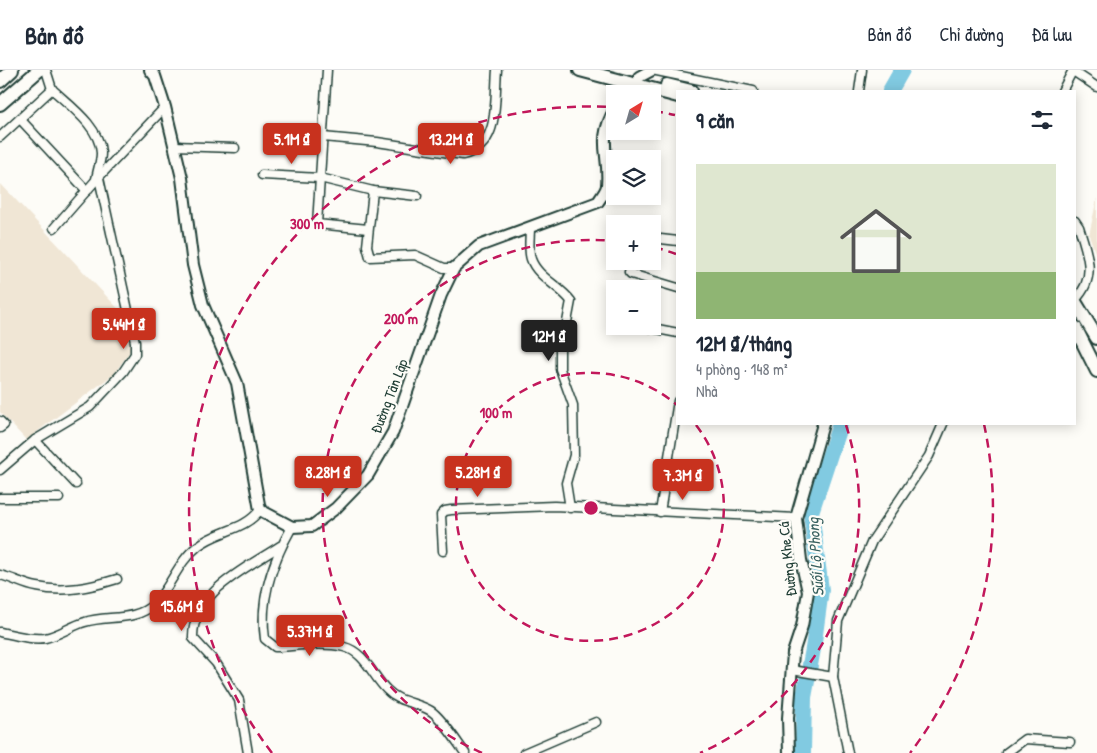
<!DOCTYPE html>
<html lang="vi">
<head>
<meta charset="utf-8">
<style>
	:root { --surface:#fff; --page:#f6f6f7; --text:#1f2937; --muted:#747a83; --line:#e0e1e3; --accent:#c8321e }
	body { margin:0; font-family:"Patrick Hand",sans-serif; background:var(--page); color:var(--text); height:100vh; display:flex; flex-direction:column; font-size:19px; white-space:nowrap }
	* { box-sizing:border-box; margin:0 }
	p { font-size:16px; color:var(--muted) }
	.icon { flex:none; width:28px; height:28px; fill:none; stroke:currentColor; stroke-width:2; stroke-linecap:round; stroke-linejoin:round }
	.map { position:relative; flex:1; overflow:hidden }
	.panel { position:absolute; left:676px; top:20px; width:400px; height:335px; display:flex; flex-direction:column; background:var(--surface); border-radius:0px; box-shadow:0 2px 12px #0003 }
	.panel>* { flex:none }
	.needle { width:32px; rotate:37deg }
	.controls { position:absolute; left:606px; top:15px; display:grid; gap:10px }
	.controls a { display:grid; place-items:center; width:55px; height:55px; border-radius:0px; background:var(--surface); box-shadow:0 2px 12px #0003; font-size:25px }
	.price { position:absolute; translate:-50% -42px; padding:0 11px; border-radius:5px; background:var(--accent); color:#fff; font-size:16px; line-height:32px; filter:drop-shadow(0 1px 2px #0008) }
	.price::after { content:''; position:absolute; left:50%; top:30px; width:15px; height:11px; margin-left:-8px; background:inherit; clip-path:polygon(0 0,100% 0,50% 100%) }
	.price.on { background:#222; color:#fff }
	ul { padding:0; list-style:none }
	li { display:grid; align-content:center; gap:10px; height:265px; padding:0 20px }
	li+li { border-top:1px solid var(--line) }
	li span { display:grid; place-items:center; height:155px; border-radius:0px; color:#555 }
	li>.icon { margin-inline-start:auto }
	span .icon { width:90px; height:90px; fill:#fffc; stroke-width:1 }
	li b { font-size:21px }
	h2 { display:flex; justify-content:space-between; align-items:center; height:60px; padding:0 20px; font-size:21px }
	header { display:flex; align-items:center; gap:30px; box-sizing:border-box; height:70px; padding:0 25px; background:var(--surface); border-bottom:1px solid var(--line) }
	header strong { font-size:24px }
	nav { display:flex; gap:28px; margin-inline-start:auto; font-size:18px }
	.map>svg:first-child { display:block }
	.built { fill:#f0e6d5 }
	.lines { fill:none; stroke-linecap:round; stroke-linejoin:round }
	.river { stroke:#81cae1; stroke-width:16 }
	.minor-casing { stroke:#1f3d34; stroke-width:11 }
	.tertiary-casing { stroke:#1f3d34; stroke-width:14 }
	.primary-casing { stroke:#1f3d34; stroke-width:16 }
	.minor { stroke:#fdfcf7; stroke-width:8 }
	.tertiary { stroke:#fdfcf7; stroke-width:10 }
	.primary { stroke:#fdfcf7; stroke-width:12 }
	.ring { fill:none; stroke:#c2185b; stroke-width:2.5; stroke-dasharray:9 6 }
	.labels { text-anchor:middle; dominant-baseline:central; stroke-width:4.5; stroke-linejoin:round; paint-order:stroke }
	.street-label { font-size:15px; fill:#1f3d34; stroke:#fdfcf7 }
	.water-label { font-size:16px; font-style:italic; fill:#38605f; stroke:#fdfcf7 }
	.centre { fill:#c2185b; stroke:#fdfcf7; stroke-width:2.5 }
	.ring-label { font-size:15px; text-anchor:middle; font-weight:bold; fill:#c2185b; stroke:#fdfcf7; stroke-width:4.5; stroke-linejoin:round; paint-order:stroke }
</style>
</head>
<body>
<header>
<strong>Bản đồ</strong>
<nav><a>Bản đồ</a><a>Chỉ đường</a><a>Đã lưu</a></nav>
</header>
<div class="map">
<svg width="1097" height="683" viewBox="0 0 1097 683">
	<rect width="100%" height="100%" fill="#fdfcf7"/>
	<filter id="ink" filterUnits="userSpaceOnUse"><feTurbulence type="fractalNoise" baseFrequency=".02" numOctaves="2"/><feDisplacementMap in="SourceGraphic" scale="10" xChannelSelector="R" yChannelSelector="G"/><feConvolveMatrix kernelMatrix="1 2 1 2 8 2 1 2 1" color-interpolation-filters="sRGB"/></filter>
	<g filter="url(#ink)">
		<g class="built">
			<path d="M0,113L142,264L114,304L26,370L0,342Z"/>
			<path d="M1097,128V188L1089,165Z"/>
		</g>
		<g class="lines">
			<g class="river">
				<path d="M890,21L902,0"/>
				<path d="M803,683L804,627L813,579L821,520L811,442L840,354"/>
			</g>
			<defs>
				<g id="minor">
					<path d="M327,0L317,154L368,159"/>
					<path d="M652,0L753,21"/>
					<path d="M1073,1L1097,17"/>
					<path d="M52,19C70,36 100,57 101,83C101,92 97,101 96,110"/>
					<path d="M859,21L862,0"/>
					<path d="M1062,21L1073,0"/>
					<path d="M20,49L87,121"/>
					<path d="M0,67L52,19L46,0"/>
					<path d="M323,67L377,72L463,85C501,76 494,32 497,0"/>
					<path d="M174,76L235,78"/>
					<path d="M262,105L320,108L373,121L417,126"/>
					<path d="M373,121L367,176L370,187L415,185L444,198H454"/>
					<path d="M1075,151L1079,157C1088,185 1097,208 1075,230"/>
					<path d="M54,158L96,110L165,37"/>
					<path d="M530,158C530,167 528,180 531,189C537,207 560,216 571,231L567,252L560,265V299L573,335L574,385L566,413L570,438"/>
					<path d="M652,168L678,171"/>
					<path d="M635,191L629,202L631,204L678,218"/>
					<path d="M642,256L678,263"/>
					<path d="M0,351L4,355L0,358"/>
					<path d="M35,370L76,414"/>
					<path d="M0,400L35,370L90,337L123,302L135,284V272L99,108"/>
					<path d="M0,428H59"/>
					<path d="M660,442L678,331"/>
					<path d="M292,457C272,492 259,529 265,569L275,577C297,576 323,572 344,577C365,582 373,607 387,620C399,633 417,632 431,641C442,648 457,672 465,683"/>
					<path d="M443,481L441,445L445,441L451,440L554,436L796,448"/>
					<path d="M0,505C13,508 24,515 37,517C65,523 91,517 117,509"/>
					<path d="M0,562C14,565 31,570 45,568C60,565 71,556 85,552C107,545 135,552 154,534C171,517 178,491 198,476C218,460 244,461 260,440"/>
					<path d="M792,600L833,607"/>
					<path d="M248,683L239,630L216,593L193,568C192,522 247,498 280,476"/>
					<path d="M524,683L596,652"/>
					<path d="M848,683L833,607L838,551L872,471L929,386L943,354"/>
					<path d="M1006,683L1025,669L1070,672"/>
				</g>
				<g id="tertiary">
					<path d="M150,0L155,6L165,37L182,108L193,195L203,235L237,313L260,440L292,457L312,456L336,438L368,405L393,362L441,225L454,198L479,176L598,132C601,127 607,120 607,115C610,83 596,72 615,39"/>
					<path d="M639,7L652,0"/>
					<path d="M621,24L625,11"/>
					<path d="M789,683L788,648L793,583L802,556L808,522L801,490L796,448L823,354"/>
				</g>
				<g id="primary">
					<path d="M580,0L678,26"/>
					<path d="M0,11L12,0"/>
					<path d="M667,15L691,21"/>
					<path d="M0,34L39,0"/>
					<path d="M1075,232L1097,268"/>
					<path d="M1075,257L1097,301"/>
				</g>
			</defs>
			<use href="#minor" class="minor-casing"/>
			<use href="#tertiary" class="tertiary-casing"/>
			<use href="#primary" class="primary-casing"/>
			<use href="#minor" class="minor"/>
			<use href="#tertiary" class="tertiary"/>
			<use href="#primary" class="primary"/>
		</g>
	</g>
	<g class="ring">
		<path d="M696 355A134 134 0 1 1 677 335"/>
		<path d="M482 683A268 268 0 0 1 614 171M654 177A268 268 0 0 1 676 184M846 355A268 268 0 0 1 700 683"/>
		<path d="M272 683A402 402 0 0 1 612 37M654 41A402 402 0 0 1 675 45M984 354A402 402 0 0 1 910 683"/>
	</g>
	<g class="labels">
		<g class="street-label">
			<text transform="translate(389 326) rotate(-69)">Đường Tân Lập</text>
			<text transform="translate(787 489) rotate(-96)">Đường Khe Cá</text>
		</g>
		<g class="water-label">
			<text transform="translate(815 487) rotate(-94)">Suối Lộ Phong</text>
		</g>
	</g>
	<circle cx="591" cy="438" r="8" class="centre"/>
	<g class="ring-label">
		<text x="307" y="159">300 m</text>
		<text x="401" y="254">200 m</text>
		<text x="496" y="348">100 m</text>
	</g>
</svg>
<div class="controls">
<a><svg class="needle" viewBox="-14 -14 28 28"><path d="M0-13l5 13h-10z" fill="#e53935"/><path d="M0 13l5-13h-10z" fill="#747a83"/></svg></a>
<a><svg class="icon" aria-label="layers" viewBox="0 0 24 24"><path d="M12 4l9 5-9 5-9-5zM3 14l9 5 9-5"/></svg></a>
<a>+</a>
<a>−</a>
</div>
<b class="price" style="left:292px;top:95px">5.1M ₫</b>
<b class="price" style="left:451px;top:95px">13.2M ₫</b>
<b class="price" style="left:124px;top:280px">5.44M ₫</b>
<b class="price on" style="left:549px;top:292px">12M ₫</b>
<b class="price" style="left:328px;top:428px">8.28M ₫</b>
<b class="price" style="left:478px;top:428px">5.28M ₫</b>
<b class="price" style="left:683px;top:431px">7.3M ₫</b>
<b class="price" style="left:182px;top:562px">15.6M ₫</b>
<b class="price" style="left:310px;top:587px">5.37M ₫</b>
<section class="panel">
<h2>9 căn<svg class="icon" aria-label="filters" viewBox="0 0 24 24"><path d="M4 7h16M4 17h16"/><circle cx="9" cy="7" r="2"/><circle cx="15" cy="17" r="2"/></svg></h2>
<ul>
<li><span style="background:linear-gradient(#dfe7d0 70%,#8fb573 0)"><svg class="icon" aria-label="home" viewBox="0 0 24 24"><path d="M3 11l9-7 9 7M6 9v11h12V9"/></svg></span><div><b>12M ₫/tháng</b><p>4 phòng · 148 m²</p><p>Nhà</p></div></li>
</ul>
</section>
</div>
</body>
</html>
